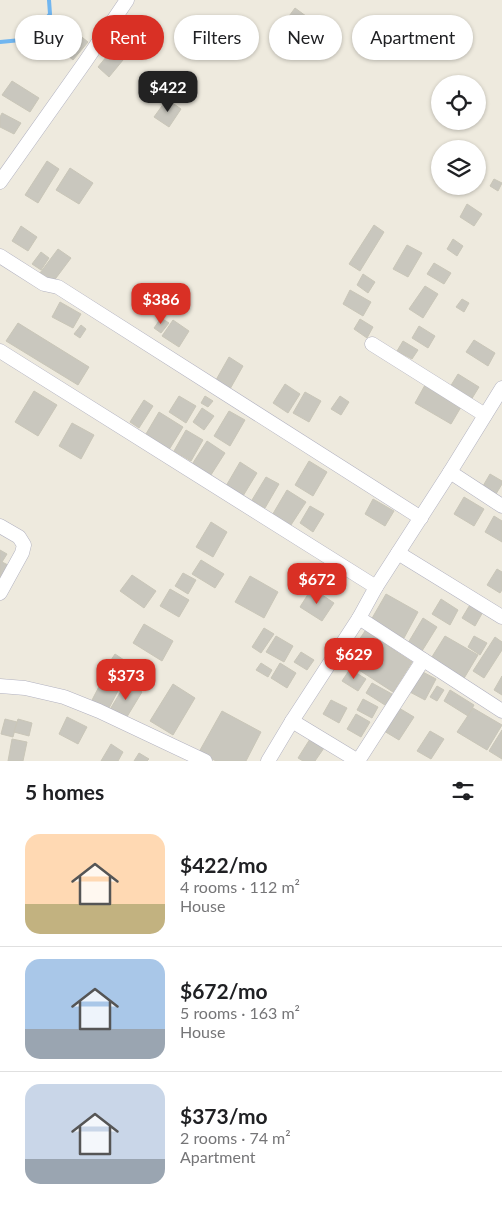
<!DOCTYPE html>
<html lang="en">
<head>
<meta charset="utf-8">
<style>
	:root { --surface:#fff; --page:#f2f2f2; --text:#202124; --muted:#757577; --line:#e0e0e0; --accent:#d93025 }
	body { margin:0; font-family:Lato,sans-serif; background:var(--page); color:var(--text); height:100vh; display:flex; flex-direction:column; font-size:19px; white-space:nowrap }
	* { box-sizing:border-box; margin:0 }
	p { font-size:16px; color:var(--muted) }
	.icon { flex:none; width:28px; height:28px; fill:none; stroke:currentColor; stroke-width:2; stroke-linecap:round; stroke-linejoin:round }
	.map { position:relative; height:761px; overflow:hidden }
	.sheet { display:flex; flex-direction:column; background:var(--surface); flex:1 }
	.sheet>* { flex:none }
	.top-card { position:absolute; left:15px; top:15px; width:472px; height:45px; display:flex; gap:10px }
	.tools { position:absolute; left:431px; top:75px; display:grid; gap:10px }
	.tools a { display:grid; place-items:center; width:55px; height:55px; border-radius:50%; background:var(--surface); box-shadow:0 1px 4px #0004; font-size:25px }
	.price { position:absolute; translate:-50% -42px; padding:0 11px; border-radius:10px; background:var(--accent); color:#fff; font-size:16px; line-height:32px; filter:drop-shadow(0 1px 2px #0008) }
	.price::after { content:''; position:absolute; left:50%; top:30px; width:15px; height:11px; margin-left:-8px; background:inherit; clip-path:polygon(0 0,100% 0,50% 100%) }
	.price.current { background:#222; color:#fff }
	ul { padding:0; list-style:none }
	li { display:flex; align-items:center; gap:15px; height:125px; padding:0 25px }
	li+li { border-top:1px solid var(--line) }
	li span { display:grid; place-items:center; flex:none; width:140px; height:100px; border-radius:15px; color:#555 }
	li>.icon { margin-inline-start:auto }
	span .icon { width:60px; height:60px; fill:#fffc; stroke-width:1 }
	li b { font-size:21px }
	h2 { display:flex; justify-content:space-between; align-items:center; height:60px; padding:0 25px; font-size:21px }
	.pill { padding:0 18px; border-radius:22px; background:var(--surface); box-shadow:0 1px 4px #0004; font-size:18px; line-height:45px }
	.pill.current { background:var(--accent); color:#fff }
	.map>svg:first-child { display:block }
	.lines { fill:none; stroke-linecap:round; stroke-linejoin:round }
	.stream { stroke:#71b6f0; stroke-width:4 }
	.building { fill:#c9c7be; stroke:#c9c6b8 }
	.minor-casing { stroke:#b2b2c0; stroke-width:15 }
	.minor { stroke:#fff; stroke-width:14 }
</style>
</head>
<body>
<div class="map">
<svg width="502" height="761" viewBox="0 0 502 761">
	<rect width="100%" height="100%" fill="#eeeade"/>
	<g class="lines">
		<path class="stream" d="M0,42L21,40L36,32L50,14L49,0"/>
	</g>
	<g class="building">
		<path d="M295,8L310,19L299,34L284,23Z"/>
		<path d="M63,22L88,42L73,60L60,49L64,44L53,35Z"/>
		<path d="M111,51L123,60L109,77L98,67Z"/>
		<path d="M12,81L39,98L30,112L2,95Z"/>
		<path d="M167,99L181,109L169,127L154,117Z"/>
		<path d="M2,113L21,123L14,134L0,127V117Z"/>
		<path d="M47,161L59,169L38,203L25,195Z"/>
		<path d="M70,168L93,183L79,204L56,190Z"/>
		<path d="M494,179L502,183L498,191L490,186Z"/>
		<path d="M467,204L482,214L474,226L460,217Z"/>
		<path d="M374,225L384,232L360,271L349,264Z"/>
		<path d="M21,226L37,237L28,251L12,241Z"/>
		<path d="M453,239L463,246L457,256L447,249Z"/>
		<path d="M407,245L422,253L408,277L393,269Z"/>
		<path d="M58,249L71,258L53,282L40,273Z"/>
		<path d="M41,252L49,258L41,270L32,264Z"/>
		<path d="M434,263L451,273L444,284L427,274Z"/>
		<path d="M363,274L375,282L368,293L357,285Z"/>
		<path d="M425,286L438,294L423,318L409,309Z"/>
		<path d="M350,290L371,302L363,316L343,304Z"/>
		<path d="M462,299L469,303L464,312L456,307Z"/>
		<path d="M60,302L81,314L73,328L52,317Z"/>
		<path d="M161,318L169,323L161,333L154,328Z"/>
		<path d="M360,319L373,327L367,338L354,329Z"/>
		<path d="M173,320L189,331L179,347L162,336Z"/>
		<path d="M18,323L89,367L78,385L6,341Z"/>
		<path d="M81,325L86,329L80,338L74,334Z"/>
		<path d="M419,326L435,336L428,348L412,338Z"/>
		<path d="M474,340L495,353L488,366L466,352Z"/>
		<path d="M403,341L418,350L412,359L397,351Z"/>
		<path d="M229,357L243,366L230,389L216,380Z"/>
		<path d="M458,374L479,387L471,400L450,387Z"/>
		<path d="M285,384L300,394L288,413L273,403Z"/>
		<path d="M425,385L461,407L451,424L415,403Z"/>
		<path d="M34,391L57,405L38,436L15,422Z"/>
		<path d="M305,392L321,401L309,422L293,413Z"/>
		<path d="M179,396L196,406L186,423L169,412Z"/>
		<path d="M205,396L213,401L208,407L201,403Z"/>
		<path d="M340,396L349,402L341,415L331,409Z"/>
		<path d="M144,400L153,406L139,428L130,422Z"/>
		<path d="M202,408L214,416L204,430L193,422Z"/>
		<path d="M229,411L245,420L230,446L214,436Z"/>
		<path d="M159,412L183,427L167,453L143,439Z"/>
		<path d="M72,423L94,435L81,459L59,446Z"/>
		<path d="M186,430L203,440L191,461L174,451Z"/>
		<path d="M207,441L225,453L209,478L191,466Z"/>
		<path d="M309,461L327,472L313,496L295,485Z"/>
		<path d="M240,462L257,473L243,496L226,486Z"/>
		<path d="M490,474L502,481V484L496,494L483,486Z"/>
		<path d="M266,477L279,484L265,508L252,500Z"/>
		<path d="M287,490L306,502L289,528L271,517Z"/>
		<path d="M464,497L484,509L474,526L454,514Z"/>
		<path d="M373,499L394,511L385,526L365,514Z"/>
		<path d="M310,506L324,514L313,532L300,523Z"/>
		<path d="M494,516L502,521V542L485,532Z"/>
		<path d="M211,522L227,532L213,557L196,547Z"/>
		<path d="M0,550L7,554L2,562L8,565L0,580Z"/>
		<path d="M201,560L224,574L215,588L192,574Z"/>
		<path d="M323,566L343,579L335,592L315,580Z"/>
		<path d="M497,569L502,572V590L500,593L487,585Z"/>
		<path d="M183,573L196,580L188,594L175,586Z"/>
		<path d="M132,575L156,591L144,608L120,591Z"/>
		<path d="M250,576L278,592L264,618L235,602Z"/>
		<path d="M312,588L334,603L322,621L300,607Z"/>
		<path d="M170,589L189,600L179,617L160,606Z"/>
		<path d="M386,594L418,612L404,638L371,620Z"/>
		<path d="M441,599L458,610L450,625L432,614Z"/>
		<path d="M471,603L484,610L475,626L462,618Z"/>
		<path d="M423,618L437,627L422,651L408,643Z"/>
		<path d="M144,624L173,641L162,661L133,643Z"/>
		<path d="M264,628L274,634L261,653L252,647Z"/>
		<path d="M365,631L412,662L393,692L345,661Z"/>
		<path d="M276,636L293,646L284,662L266,652Z"/>
		<path d="M445,636L478,655L463,680L430,660Z"/>
		<path d="M474,636L487,643L480,655L468,647Z"/>
		<path d="M495,637L502,642V650L484,678L473,671Z"/>
		<path d="M301,652L314,660L307,670L294,662Z"/>
		<path d="M115,654L133,666L123,681L105,669Z"/>
		<path d="M261,663L272,670L268,677L256,670Z"/>
		<path d="M280,663L296,673L287,688L271,678Z"/>
		<path d="M350,669L366,679L358,691L342,681Z"/>
		<path d="M419,670L436,679L425,700L408,691Z"/>
		<path d="M105,675L122,683L108,710L91,702Z"/>
		<path d="M502,676V695L494,690Z"/>
		<path d="M126,683L142,692L125,720L109,711Z"/>
		<path d="M372,683L392,694L385,705L366,693Z"/>
		<path d="M173,684L195,698L173,735L150,721Z"/>
		<path d="M437,686L444,690L437,701L430,697Z"/>
		<path d="M450,690L474,705L468,716L444,701Z"/>
		<path d="M363,699L378,707L372,718L357,710Z"/>
		<path d="M331,700L347,708L339,723L323,714Z"/>
		<path d="M399,708L414,717L399,740L384,731Z"/>
		<path d="M473,708L502,725L487,750L457,732Z"/>
		<path d="M222,711L261,732L246,761H216L199,752Z"/>
		<path d="M356,714L370,722L361,737L347,729Z"/>
		<path d="M67,717L87,727L78,744L59,734Z"/>
		<path d="M5,719L17,722L13,737L1,734Z"/>
		<path d="M18,719L32,723L29,736L14,732Z"/>
		<path d="M502,730V759L489,751Z"/>
		<path d="M430,731L444,739L431,759L417,751Z"/>
		<path d="M12,739L27,742L23,761H8Z"/>
		<path d="M310,739L324,748L315,761H303L298,758Z"/>
		<path d="M111,744L123,752L118,761H101Z"/>
		<path d="M139,753L149,759L147,761H134Z"/>
	</g>
	<g class="lines">
		<defs>
			<g id="minor">
				<path d="M0,182L85,62L127,0"/>
				<path d="M0,256L44,284L58,287L421,518"/>
				<path d="M372,344L485,415"/>
				<path d="M0,351L376,587"/>
				<path d="M450,472L502,506"/>
				<path d="M0,526L19,537L24,545L22,553L0,593"/>
				<path d="M398,553L502,617"/>
				<path d="M359,618L502,711"/>
				<path d="M0,686L25,688L64,697L99,711L205,761"/>
				<path d="M292,721L358,761"/>
				<path d="M268,761L292,721L359,618L376,587L450,472L502,388"/>
				<path d="M358,761L423,660"/>
			</g>
		</defs>
		<use href="#minor" class="minor-casing"/>
		<use href="#minor" class="minor"/>
	</g>
</svg>
<div class="tools">
<a><svg class="icon" aria-label="locate" viewBox="0 0 24 24"><circle cx="12" cy="12" r="6"/><path d="M12 2v4M12 18v4M2 12h4M18 12h4"/></svg></a>
<a><svg class="icon" aria-label="layers" viewBox="0 0 24 24"><path d="M12 4l9 5-9 5-9-5zM3 14l9 5 9-5"/></svg></a>
</div>
<b class="price current" style="left:168px;top:113px">$422</b>
<b class="price" style="left:161px;top:325px">$386</b>
<b class="price" style="left:317px;top:605px">$672</b>
<b class="price" style="left:354px;top:680px">$629</b>
<b class="price" style="left:126px;top:701px">$373</b>
<div class="top-card">
<a class="pill">Buy</a>
<a class="pill current">Rent</a>
<a class="pill">Filters</a>
<a class="pill">New</a>
<a class="pill">Apartment</a>
</div>
</div>
<section class="sheet">
<h2>5 homes<svg class="icon" aria-label="filters" viewBox="0 0 24 24"><path d="M4 7h16M4 17h16"/><circle cx="9" cy="7" r="2"/><circle cx="15" cy="17" r="2"/></svg></h2>
<ul>
<li><span style="background:linear-gradient(#ffd9b3 70%,#c2b280 0)"><svg class="icon" aria-label="home" viewBox="0 0 24 24"><path d="M3 11l9-7 9 7M6 9v11h12V9"/></svg></span><div><b>$422/mo</b><p>4 rooms · 112 m²</p><p>House</p></div></li>
<li><span style="background:linear-gradient(#a9c7e8 70%,#9aa5b1 0)"><svg class="icon" aria-label="home" viewBox="0 0 24 24"><path d="M3 11l9-7 9 7M6 9v11h12V9"/></svg></span><div><b>$672/mo</b><p>5 rooms · 163 m²</p><p>House</p></div></li>
<li><span style="background:linear-gradient(#c9d6e8 75%,#9aa5b1 0)"><svg class="icon" aria-label="home" viewBox="0 0 24 24"><path d="M3 11l9-7 9 7M6 9v11h12V9"/></svg></span><div><b>$373/mo</b><p>2 rooms · 74 m²</p><p>Apartment</p></div></li>
</ul>
</section>
</body>
</html>
